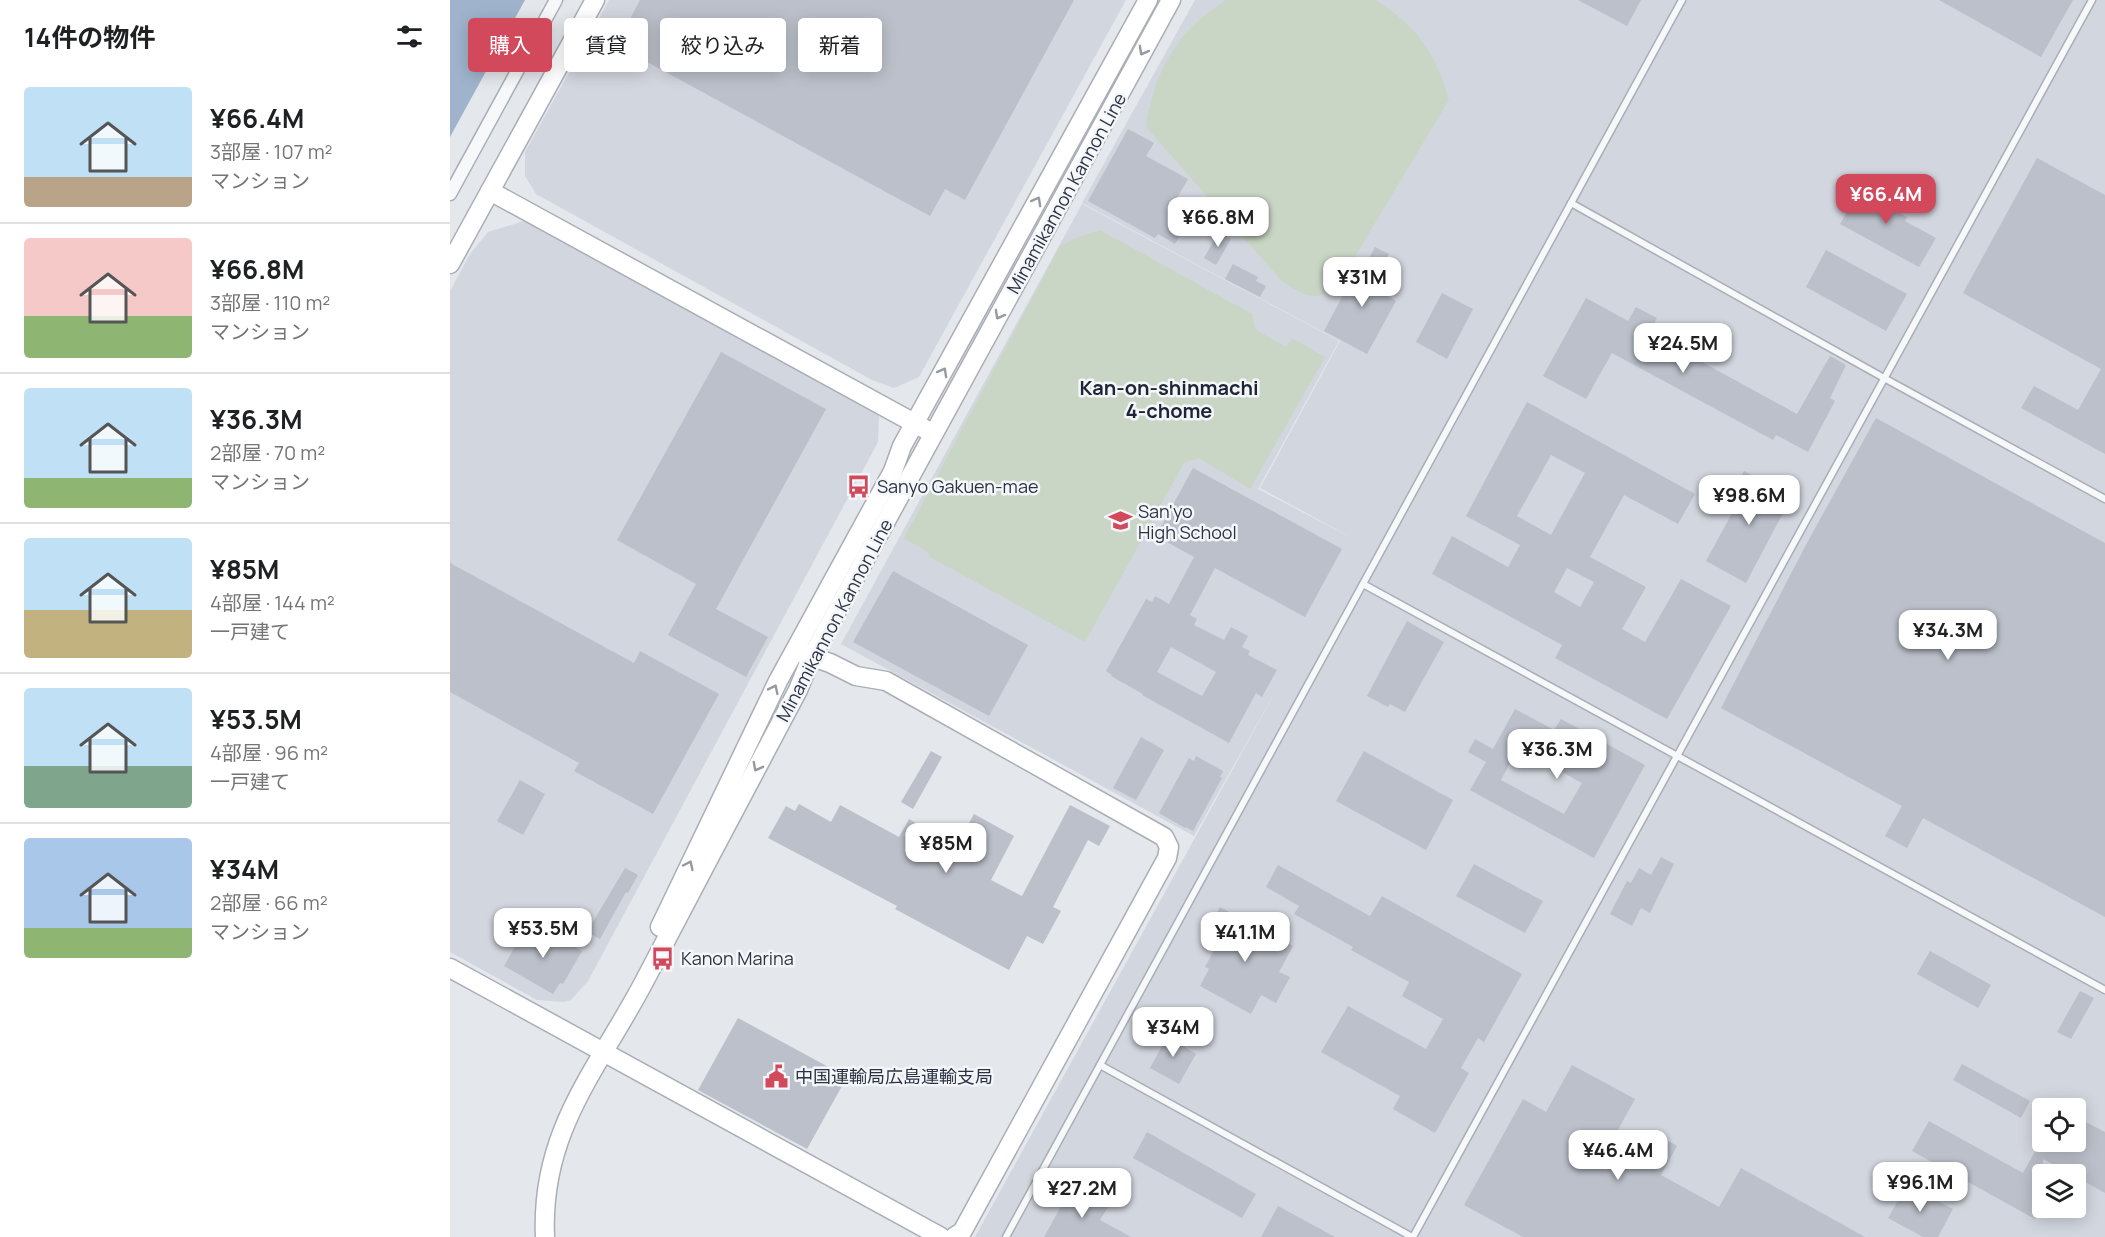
<!DOCTYPE html>
<html lang="ja">
<head>
<meta charset="utf-8">
<style>
	:root { --surface:#fff; --page:#f6f6f6; --text:#202124; --muted:#757577; --line:#e0e0e0; --accent:#d1495b }
	body { margin:0; font-family:Manrope,"Noto Sans JP",sans-serif; background:var(--page); color:var(--text); height:100vh; display:flex; flex-direction:column; font-size:22px; white-space:nowrap }
	* { box-sizing:border-box; margin:0 }
	p { font-size:20px; color:var(--muted) }
	.icon { flex:none; width:33px; height:33px; fill:none; stroke:currentColor; stroke-width:2; stroke-linecap:round; stroke-linejoin:round }
	.map { position:relative; flex:1; overflow:hidden }
	.panel { display:flex; flex-direction:column; background:var(--surface); width:450px }
	.panel>* { flex:none }
	.top-card { position:absolute; left:18px; top:18px; width:570px; height:54px; display:flex; gap:12px }
	.buttons { position:absolute; left:1582px; top:1098px; display:grid; gap:12px }
	.buttons a { display:grid; place-items:center; width:54px; height:54px; border-radius:6px; background:var(--surface); box-shadow:0 3px 15px #0003; font-size:30px }
	.price { position:absolute; translate:-50% -51px; padding:0 14px; border-radius:12px; background:#fff; color:#222; font-size:20px; line-height:39px; filter:drop-shadow(0 2px 3px #0008) }
	.price::after { content:''; position:absolute; left:50%; top:36px; width:18px; height:14px; margin-left:-9px; background:inherit; clip-path:polygon(0 0,100% 0,50% 100%) }
	.price.selected { background:var(--accent); color:#fff }
	ul { padding:0; list-style:none }
	li { display:flex; align-items:center; gap:18px; height:150px; padding:0 24px }
	li+li { border-top:2px solid var(--line) }
	li span { display:grid; place-items:center; flex:none; width:168px; height:120px; border-radius:6px; color:#555 }
	li>.icon { margin-inline-start:auto }
	span .icon { width:72px; height:72px; fill:#fffc; stroke-width:1 }
	li b { font-size:26px }
	h2 { display:flex; justify-content:space-between; align-items:center; height:72px; padding:0 24px; font-size:26px }
	.tag { padding:0 21px; border-radius:6px; background:var(--surface); box-shadow:0 3px 15px #0003; font-size:21px; line-height:54px }
	.tag.selected { background:var(--accent); color:#fff }
	main { display:flex; flex:1; min-height:0 }
	.map>svg:first-child { display:block }
	.built { fill:#d2d6de; fill-rule:evenodd }
	.green { fill:#c9d6c5 }
	.water { fill:#9fb4cc }
	.building { fill:#bbc0ca; fill-rule:evenodd }
	.lines { fill:none; stroke-linecap:round; stroke-linejoin:round }
	.lane-casing { stroke:#a9aeb7; stroke-width:9 }
	.street-casing { stroke:#a9aeb7; stroke-width:15 }
	.secondary-casing { stroke:#a9aeb7; stroke-width:21 }
	.lane { stroke:#f7f8fa; stroke-width:6 }
	.street { stroke:#f7f8fa; stroke-width:12 }
	.secondary { stroke:#fff; stroke-width:18 }
	.oneway { stroke:#959aa2 }
	.labels { text-anchor:middle; dominant-baseline:central; stroke-width:5; stroke-linejoin:round; paint-order:stroke }
	.street-label { font-size:18px; fill:#2b3445; stroke:#f4f6f9 }
	.poi-label { font-size:18px; fill:#2b3445; stroke:#f4f6f9; text-anchor:start }
	.neighbourhood-label { font-size:20px; font-weight:bold; fill:#1d2536; stroke:#f4f6f9 }
</style>
</head>
<body>
<main>
<section class="panel">
<h2>14件の物件<svg class="icon" aria-label="filters" viewBox="0 0 24 24"><path d="M4 7h16M4 17h16"/><circle cx="9" cy="7" r="2"/><circle cx="15" cy="17" r="2"/></svg></h2>
<ul>
<li><span style="background:linear-gradient(#bfe0f5 75%,#b9a48a 0)"><svg class="icon" aria-label="home" viewBox="0 0 24 24"><path d="M3 11l9-7 9 7M6 9v11h12V9"/></svg></span><div><b>¥66.4M</b><p>3部屋 · 107 m²</p><p>マンション</p></div></li>
<li><span style="background:linear-gradient(#f6c9c9 65%,#8fb573 0)"><svg class="icon" aria-label="home" viewBox="0 0 24 24"><path d="M3 11l9-7 9 7M6 9v11h12V9"/></svg></span><div><b>¥66.8M</b><p>3部屋 · 110 m²</p><p>マンション</p></div></li>
<li><span style="background:linear-gradient(#bfe0f5 75%,#8fb573 0)"><svg class="icon" aria-label="home" viewBox="0 0 24 24"><path d="M3 11l9-7 9 7M6 9v11h12V9"/></svg></span><div><b>¥36.3M</b><p>2部屋 · 70 m²</p><p>マンション</p></div></li>
<li><span style="background:linear-gradient(#bfe0f5 60%,#c2b280 0)"><svg class="icon" aria-label="home" viewBox="0 0 24 24"><path d="M3 11l9-7 9 7M6 9v11h12V9"/></svg></span><div><b>¥85M</b><p>4部屋 · 144 m²</p><p>一戸建て</p></div></li>
<li><span style="background:linear-gradient(#bfe0f5 65%,#7fa58c 0)"><svg class="icon" aria-label="home" viewBox="0 0 24 24"><path d="M3 11l9-7 9 7M6 9v11h12V9"/></svg></span><div><b>¥53.5M</b><p>4部屋 · 96 m²</p><p>一戸建て</p></div></li>
<li><span style="background:linear-gradient(#a9c7e8 75%,#8fb573 0)"><svg class="icon" aria-label="home" viewBox="0 0 24 24"><path d="M3 11l9-7 9 7M6 9v11h12V9"/></svg></span><div><b>¥34M</b><p>2部屋 · 66 m²</p><p>マンション</p></div></li>
</ul>
</section>
<div class="map">
<svg width="1655" height="1237" viewBox="0 0 1655 1237">
	<rect width="100%" height="100%" fill="#e4e7ec"/>
	<g class="built">
		<path d="M159,0H676L469,377L444,388L422,380L86,194L75,176V152Z"/>
		<path d="M745,0H1655V1237H525L833,678L744,836L391,644L632,204L889,341L808,489L908,541L810,488L890,341L632,203ZM1593,1108H1626V1142H1593ZM1593,1174H1626V1208H1593Z"/>
		<path d="M74,221L90,228L421,409L429,416L428,442L138,981L121,1000L114,1002L87,1000L0,952V291L20,254L38,232Z"/>
	</g>
	<g class="green">
		<path d="M776,0H925C967,26 986,53 999,100L888,285C864,304 854,296 831,280L696,127C704,71 727,31 776,0Z"/>
		<path d="M650,230L802,314L806,330L836,347L842,338L875,357L800,489L749,458L734,463L635,642L478,556L479,553L454,538L610,246L626,238Z"/>
	</g>
	<path class="water" d="M0,0H75L0,137Z"/>
	<g class="building">
		<path d="M190,0H624L515,200L495,189L480,216L166,45Z"/>
		<path d="M1128,0H1191L1177,26Z"/>
		<path d="M1489,0H1623L1591,57Z"/>
		<path d="M678,129L704,143L696,156L738,179L722,207L740,217L725,244L708,234L705,238L638,201Z"/>
		<path d="M1587,158L1655,195V454L1571,408L1584,386L1628,410L1651,369L1513,293Z"/>
		<path d="M1417,178L1438,189L1431,203L1457,217L1455,221L1486,238L1469,267L1390,224Z"/>
		<path d="M769,232L781,239L766,265L754,258Z"/>
		<path d="M925,247L939,254L921,287L946,301L917,354L874,331L902,278L907,281Z"/>
		<path d="M1376,250L1457,294L1436,331L1356,287Z"/>
		<path d="M783,264L808,277L806,281L816,286L810,297L775,279Z"/>
		<path d="M992,293L1023,309L997,359L966,342Z"/>
		<path d="M1136,298L1178,321L1186,307L1207,318L1199,333L1347,414L1380,356L1396,365L1380,398L1385,401L1358,452L1326,435L1323,440L1162,353L1136,399L1093,376Z"/>
		<path d="M271,352L376,409L266,609L318,637L296,677L218,635L246,584L167,540Z"/>
		<path d="M1077,402L1245,494L1228,524L1174,495L1140,557L1196,587L1172,629L1195,642L1231,579L1281,606L1217,719L1105,658L1112,645L982,574L1002,536L1058,567L1070,545L1016,516ZM1101,455L1135,473L1101,535L1067,516ZM1117,568L1144,582L1130,607L1104,592Z"/>
		<path d="M1426,418L1655,543V917L1473,818L1457,848L1435,836L1452,806L1271,708L1358,541Z"/>
		<path d="M743,468L892,549L855,617L765,568L740,615L747,619L744,625L774,640L781,627L798,636L792,647L800,651L798,655L827,670L812,697L806,693L779,743L692,695L693,694L661,676L662,675L656,671L696,599L702,602L705,596L719,604L744,557L706,536ZM721,647L766,672L752,696L707,672Z"/>
		<path d="M1294,471L1342,496L1296,583L1256,561L1287,504L1279,499Z"/>
		<path d="M0,563L184,663L190,651L269,694L203,814L124,771L129,763L0,692Z"/>
		<path d="M443,571L578,645L539,716L403,642Z"/>
		<path d="M957,621L994,642L955,712L940,704L938,707L917,696Z"/>
		<path d="M1065,709L1104,730L1111,719L1195,765L1144,858L1020,790L1036,762L1018,752L1025,739L1043,749ZM1068,748L1132,783L1114,814L1051,780Z"/>
		<path d="M691,737L714,750L686,800L663,788Z"/>
		<path d="M481,751L492,757L463,809L451,802Z"/>
		<path d="M914,751L1003,800L976,850L886,801Z"/>
		<path d="M746,756L773,771L770,777L772,778L743,831L736,827L735,828L709,813L739,758L744,761Z"/>
		<path d="M70,780L95,794L73,835L47,821Z"/>
		<path d="M349,804L381,822L390,805L449,837L459,819L471,826L464,837L490,850L498,835L509,841L524,814L564,836L541,880L572,896L620,805L660,826L649,846L638,840L603,907L611,911L593,944L577,936L559,970L445,909L447,906L318,838L336,806L345,811Z"/>
		<path d="M1211,857L1224,864L1200,913L1191,908L1182,926L1160,914L1177,881L1181,883L1189,868L1201,875Z"/>
		<path d="M1024,864L1093,901L1075,933L1006,896Z"/>
		<path d="M828,865L920,916L932,896L1072,974L1034,1042L1028,1038L1011,1068L1019,1073L985,1133L943,1109L950,1096L871,1052L898,1006L976,1049L993,1019L952,996L959,982L901,950L903,947L844,914L849,906L816,887Z"/>
		<path d="M175,868L188,875L178,893L176,892L150,939L137,932Z"/>
		<path d="M770,907L843,946L829,972L840,977L826,1003L811,995L801,1014L750,986L759,969L755,967L772,935L759,928Z"/>
		<path d="M77,925L109,943L111,939L132,951L113,984L110,983L103,994L54,966Z"/>
		<path d="M1480,951L1541,985L1528,1008L1467,974Z"/>
		<path d="M1630,991L1644,998L1621,1039L1607,1032Z"/>
		<path d="M288,1018L397,1077L357,1149L248,1090Z"/>
		<path d="M722,1028L733,1034L728,1043L746,1054L729,1084L700,1068Z"/>
		<path d="M1512,1064L1580,1101L1571,1118L1503,1080Z"/>
		<path d="M1122,1065L1185,1099L1159,1146L1186,1161L1203,1132L1227,1146L1211,1175L1269,1207L1291,1168L1415,1237H1073L1014,1205L1073,1099L1096,1112Z"/>
		<path d="M1626,1117L1655,1132V1193L1626,1177V1174H1622L1593,1159V1205L1585,1219L1462,1151L1479,1121L1573,1173L1593,1137V1142H1626Z"/>
		<path d="M697,1132L806,1194L792,1218L683,1158Z"/>
		<path d="M1457,1185L1503,1209L1488,1237H1473L1438,1218Z"/>
		<path d="M622,1187L658,1207L650,1220L681,1237H594Z"/>
		<path d="M828,1206L885,1237H811Z"/>
	</g>
	<g class="lines">
		<defs>
			<g id="lane">
				<path d="M1121,203L1434,378L1655,499"/>
				<path d="M913,584L1655,990"/>
				<path d="M650,1065L962,1237"/>
				<path d="M556,1237L1232,0"/>
				<path d="M963,1237L1642,0"/>
			</g>
			<path id="street" d="M0,194L106,0"/>
			<g id="secondary">
				<path d="M40,191L475,429"/>
				<path d="M0,264L145,0"/>
				<path d="M351,653L380,663L406,676L436,681L714,837L719,847L717,858L512,1232L504,1237"/>
				<path d="M210,927L328,681L443,471L452,446L698,0"/>
				<path d="M0,968L491,1237"/>
				<path d="M95,1237C90,1130 149,1068 195,980C246,883 296,787 348,690L361,658L721,0"/>
			</g>
		</defs>
		<use href="#lane" class="lane-casing"/>
		<use href="#street" class="street-casing"/>
		<use href="#secondary" class="secondary-casing"/>
		<use href="#lane" class="lane"/>
		<use href="#street" class="street"/>
		<use href="#secondary" class="secondary"/>
	</g>
	<defs><path id="oneway-chevron" d="M-2-3.5L2.5 0L-2 3.5" fill="none" stroke-width="1.6" stroke-linecap="round" stroke-linejoin="round" transform="scale(1.5)"/></defs>
	<g class="oneway">
		<use href="#oneway-chevron" transform="translate(693 51) rotate(119)"/>
		<use href="#oneway-chevron" transform="translate(587 201) rotate(-61)"/>
		<use href="#oneway-chevron" transform="translate(549 315) rotate(119)"/>
		<use href="#oneway-chevron" transform="translate(493 372) rotate(-61)"/>
		<use href="#oneway-chevron" transform="translate(324 689) rotate(-64)"/>
		<use href="#oneway-chevron" transform="translate(307 767) rotate(118)"/>
		<use href="#oneway-chevron" transform="translate(239 865) rotate(-65)"/>
	</g>
	<defs>
		<symbol id="bus-bare" viewBox="-9 -9 18 18"><path d="M-5-6H5V4H4V6H2V4H-2V6H-4V4H-5ZM-3.5-4V0h7V-4ZM-3.5 1.2v1.5H-2V1.2ZM2 1.2v1.5H3.5V1.2Z" fill="#d1495b" stroke="#f4f6f9" stroke-width="2.5" paint-order="stroke"/></symbol>
		<symbol id="school-bare" viewBox="-9 -9 18 18"><path d="M0-5L7-2L0 1L-7-2ZM-4 1L0 2.5L4 1V4Q0 6-4 4Z" fill="#d1495b" stroke="#f4f6f9" stroke-width="2.5" paint-order="stroke"/></symbol>
		<symbol id="civic-bare" viewBox="-9 -9 18 18"><path d="M-.6-6.5H3V-4.5H.6V-3L4-1V1h2V6H-6V1h2V-1L-.6-3ZM-1.2 2.5V6h2.4V2.5Z" fill="#d1495b" stroke="#f4f6f9" stroke-width="2.5" paint-order="stroke"/></symbol>
	</defs>
	<g fill-rule="evenodd">
		<use href="#bus-bare" x="392" y="470" width="33" height="33"/>
		<use href="#school-bare" x="654" y="504" width="33" height="33"/>
		<use href="#bus-bare" x="196" y="942" width="33" height="33"/>
		<use href="#civic-bare" x="310" y="1060" width="33" height="33"/>
	</g>
	<g class="labels">
		<g class="street-label">
			<text transform="translate(616 193) rotate(-61)">Minamikannon Kannon Line</text>
			<text transform="translate(384 620) rotate(-62)">Minamikannon Kannon Line</text>
		</g>
		<g class="poi-label">
			<text x="427" y="486">Sanyo Gakuen-mae</text>
			<text x="688" y="511">San'yo<tspan x="688" dy="21">High School</tspan></text>
			<text x="231" y="958">Kanon Marina</text>
			<text x="345" y="1076">中国運輸局広島運輸支局</text>
		</g>
		<g class="neighbourhood-label">
			<text x="719" y="387">Kan-on-shinmachi<tspan x="719" dy="23">4-chome</tspan></text>
		</g>
	</g>
</svg>
<div class="buttons">
<a><svg class="icon" aria-label="locate" viewBox="0 0 24 24"><circle cx="12" cy="12" r="6"/><path d="M12 2v4M12 18v4M2 12h4M18 12h4"/></svg></a>
<a><svg class="icon" aria-label="layers" viewBox="0 0 24 24"><path d="M12 4l9 5-9 5-9-5zM3 14l9 5 9-5"/></svg></a>
</div>
<b class="price selected" style="left:1436px;top:225px">¥66.4M</b>
<b class="price" style="left:768px;top:248px">¥66.8M</b>
<b class="price" style="left:912px;top:308px">¥31M</b>
<b class="price" style="left:1233px;top:374px">¥24.5M</b>
<b class="price" style="left:1299px;top:526px">¥98.6M</b>
<b class="price" style="left:1498px;top:661px">¥34.3M</b>
<b class="price" style="left:1107px;top:780px">¥36.3M</b>
<b class="price" style="left:496px;top:874px">¥85M</b>
<b class="price" style="left:93px;top:959px">¥53.5M</b>
<b class="price" style="left:795px;top:963px">¥41.1M</b>
<b class="price" style="left:723px;top:1058px">¥34M</b>
<b class="price" style="left:1168px;top:1181px">¥46.4M</b>
<b class="price" style="left:1470px;top:1213px">¥96.1M</b>
<b class="price" style="left:632px;top:1219px">¥27.2M</b>
<div class="top-card">
<a class="tag selected">購入</a>
<a class="tag">賃貸</a>
<a class="tag">絞り込み</a>
<a class="tag">新着</a>
</div>
</div>
</main>
</body>
</html>
